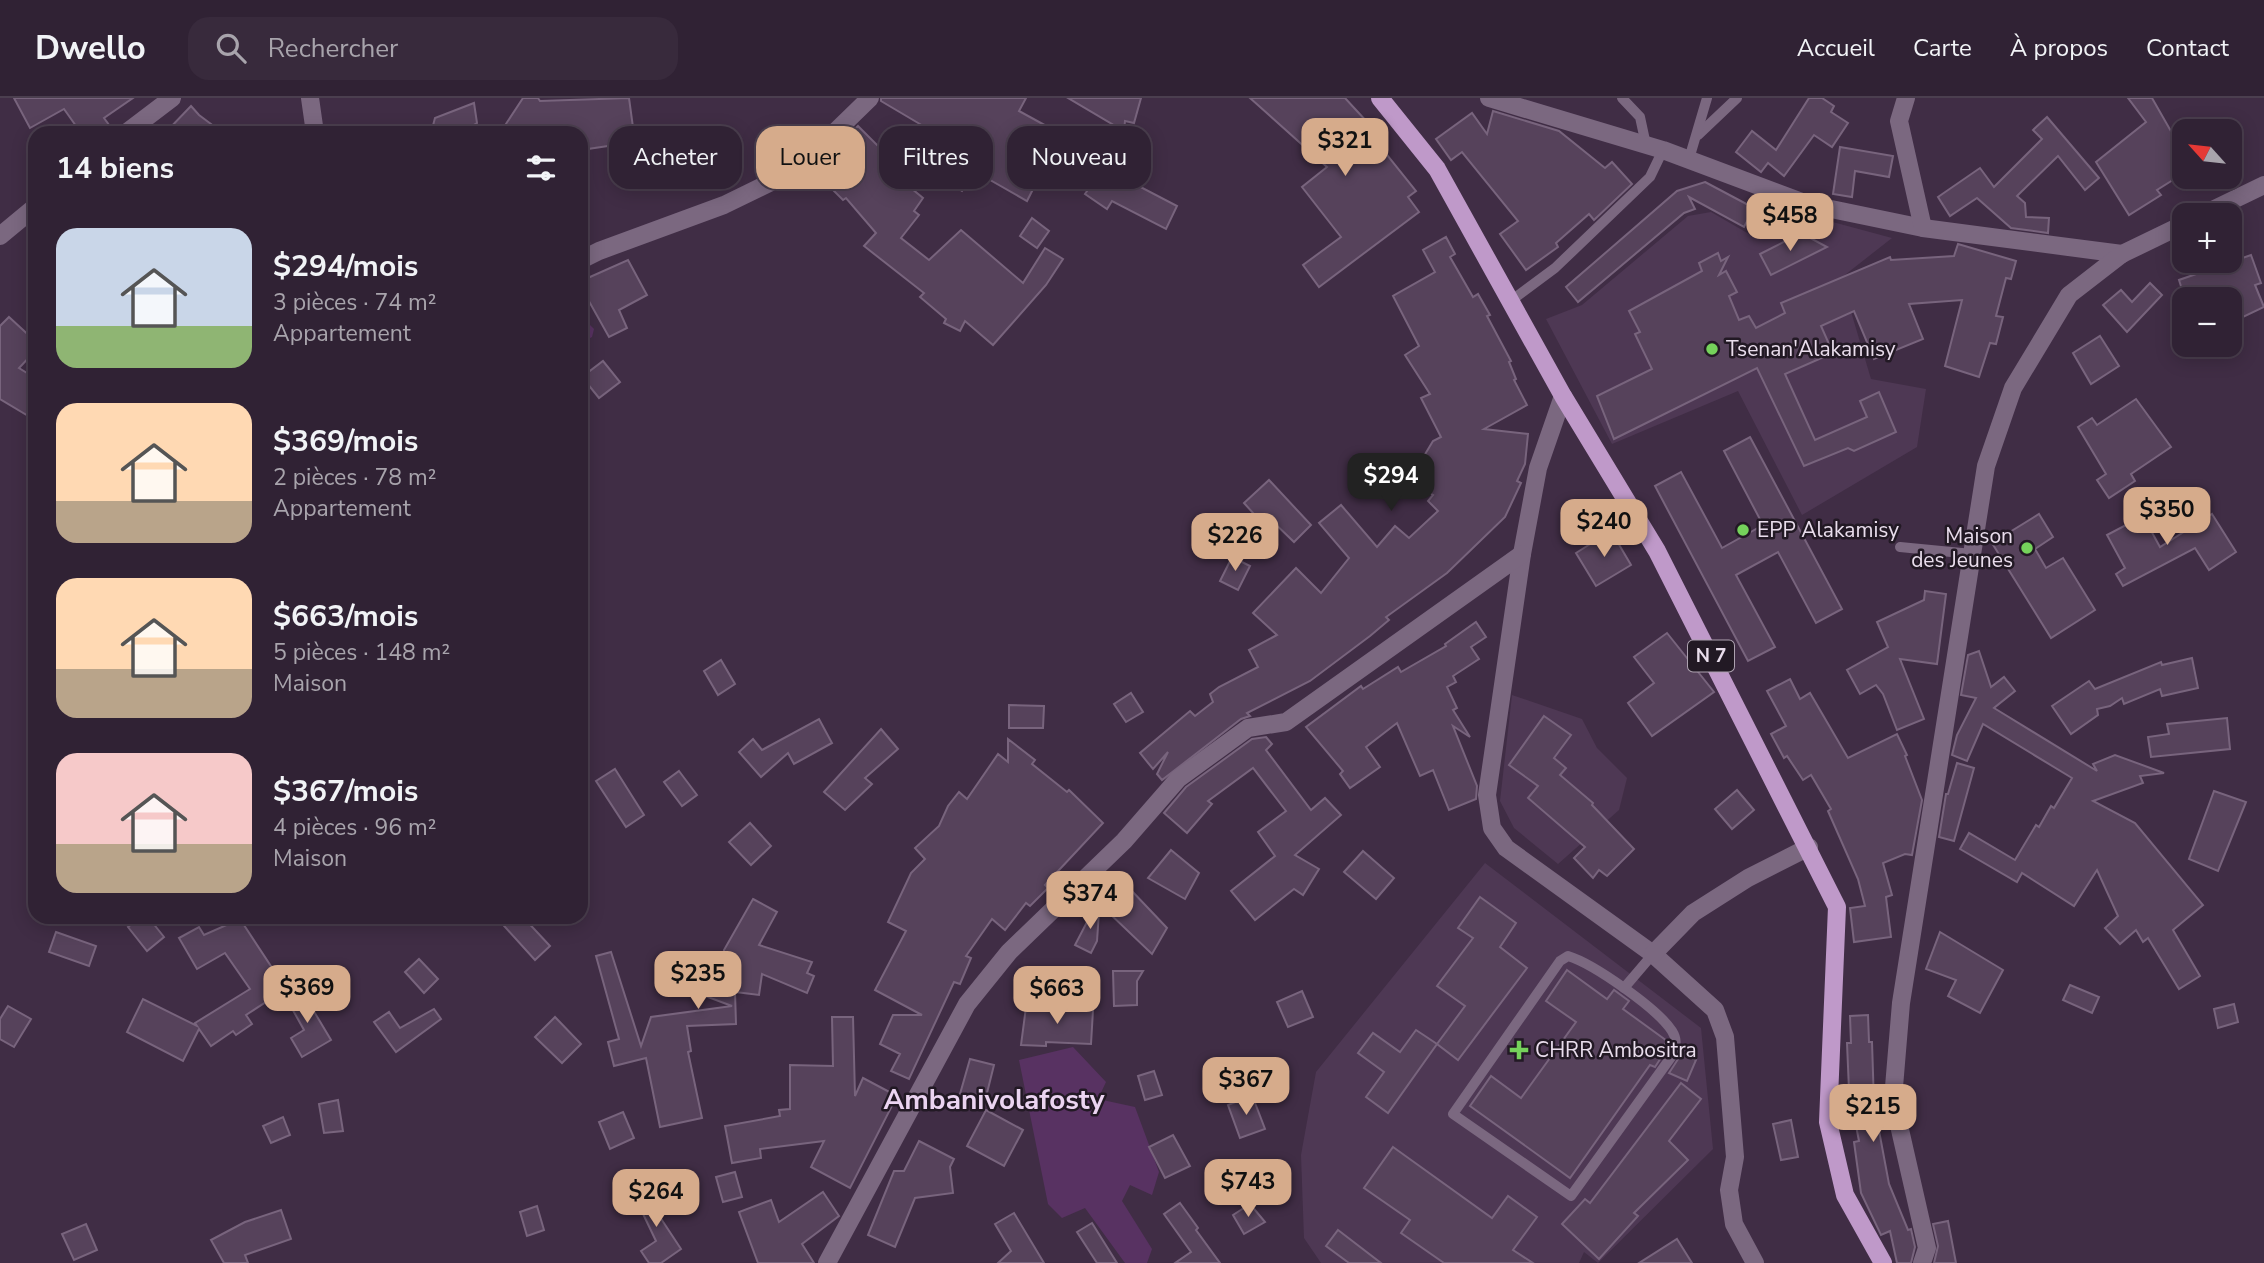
<!DOCTYPE html>
<html lang="fr">
<head>
<meta charset="utf-8">
<style>
	:root { --surface:#302234; --page:#382a3c; --text:#f1f3f6; --muted:#a8a4ac; --line:#4b3f4f; --accent:#d6ab8b }
	body { margin:0; font-family:"Nunito Sans",sans-serif; background:var(--page); color:var(--text); height:100vh; display:flex; flex-direction:column; font-size:26px; white-space:nowrap }
	* { box-sizing:border-box; margin:0 }
	p { font-size:23px; color:var(--muted) }
	.icon { flex:none; width:38px; height:38px; fill:none; stroke:currentColor; stroke-width:2; stroke-linecap:round; stroke-linejoin:round }
	.map { position:relative; flex:1; overflow:hidden }
	.side { position:absolute; left:28px; top:28px; width:560px; height:798px; display:flex; flex-direction:column; background:var(--surface); border-radius:21px; box-shadow:0 4px 18px #0003,0 0 0 2px var(--line) }
	.side>* { flex:none }
	.hud { position:absolute; left:609px; top:28px; width:665px; height:63px; display:flex; gap:14px }
	.needle { width:46px; rotate:297deg }
	.tools { position:absolute; left:2172px; top:21px; display:grid; gap:14px }
	.tools a { display:grid; place-items:center; width:70px; height:70px; border-radius:14px; background:var(--surface); box-shadow:0 4px 18px #0003,0 0 0 2px var(--line); font-size:35px }
	.price { position:absolute; translate:-50% -60px; padding:0 16px; border-radius:14px; background:var(--accent); color:#111; font-size:23px; line-height:46px; filter:drop-shadow(0 2px 4px #0008) }
	.price::after { content:''; position:absolute; left:50%; top:42px; width:21px; height:16px; margin-left:-10px; background:inherit; clip-path:polygon(0 0,100% 0,50% 100%) }
	.price.selected { background:#222; color:#fff }
	ul { padding:0; list-style:none }
	li { display:flex; align-items:center; gap:21px; height:175px; padding:0 28px }
	li span { display:grid; place-items:center; flex:none; width:196px; height:140px; border-radius:21px; color:#555 }
	li>.icon { margin-inline-start:auto }
	span .icon { width:84px; height:84px; fill:#fffc; stroke-width:1 }
	li b { font-size:30px }
	h2 { display:flex; justify-content:space-between; align-items:center; height:84px; padding:0 28px; font-size:30px }
	.pill { padding:0 24px; border-radius:21px; background:var(--surface); box-shadow:0 4px 18px #0003,0 0 0 2px var(--line); font-size:24px; line-height:63px }
	.pill.selected { background:var(--accent); color:#111 }
	header { display:flex; align-items:center; gap:42px; box-sizing:border-box; height:98px; padding:0 35px; background:var(--surface); border-bottom:2px solid var(--line) }
	header strong { font-size:33px }
	nav { display:flex; gap:38px; margin-inline-start:auto; font-size:24px }
	.search { width:490px; height:63px; background:var(--page); display:flex; align-items:center; gap:18px; box-sizing:border-box; padding:0 24px; border-radius:21px; color:var(--muted); font-size:26px }
	.map>svg:first-child { display:block }
	.built { fill:#4e3854 }
	.green { fill:#583262 }
	.building { fill:#56425b; stroke:#78647d; stroke-width:2 }
	.lines { fill:none; stroke-linecap:round; stroke-linejoin:round }
	.service { stroke:#7b6880; stroke-width:10 }
	.minor { stroke:#7b6880; stroke-width:18 }
	.primary { stroke:#bf99c9; stroke-width:18 }
	.poi-dot { fill:#75d25b; stroke:#221924; stroke-width:2.5 }
	.labels { text-anchor:middle; dominant-baseline:central; stroke-width:5; stroke-linejoin:round; paint-order:stroke }
	.shield { fill:#221924; stroke:#ada2b0; stroke-width:2 }
	.shield-label { font-size:19px; font-weight:bold; fill:#e9ddec }
	.poi-label { font-size:21px; fill:#e9ddec; stroke:#221924; text-anchor:start }
	.district-label { font-size:28px; font-weight:bold; fill:#ebd4f1; stroke:#221924 }
</style>
</head>
<body>
<header>
<strong>Dwello</strong>
<div class="search"><svg class="icon" aria-label="search" viewBox="0 0 24 24"><circle cx="10" cy="10" r="6"/><path d="M15 15l6 6"/></svg>Rechercher</div>
<nav><a>Accueil</a><a>Carte</a><a>À propos</a><a>Contact</a></nav>
</header>
<div class="map">
<svg width="2264" height="1165" viewBox="0 0 2264 1165">
	<rect width="100%" height="100%" fill="#402d45"/>
	<g class="built">
		<path d="M1766,106L1892,140L1841,180L1871,281L1926,291L1917,349L1802,417L1738,293L1612,346L1546,221L1582,207L1688,118L1711,114L1749,136Z"/>
		<path d="M1512,597L1582,621L1597,650L1627,680L1619,712L1558,766L1514,730L1500,703Z"/>
		<path d="M1485,765L1701,930L1713,1051L1598,1165L1584,1154L1579,1165H1321L1304,1140L1301,1057L1316,974Z"/>
	</g>
	<g class="green">
		<path d="M581,218L594,231L592,239L581,245Z"/>
		<path d="M1073,949L1106,984L1098,1001L1135,1009L1159,1074L1152,1097L1130,1087L1122,1103L1152,1151L1147,1165H1125L1085,1110L1062,1120L1048,1106L1019,962Z"/>
	</g>
	<g class="building">
		<path d="M14,0H133L104,20L115,35H81L64,11L30,30Z"/>
		<path d="M523,0H538L540,3L629,0L635,44L581,52V35H500Z"/>
		<path d="M881,0H1026L1019,13L1061,36L1027,103L976,74L962,93L915,63L935,35L881,3Z"/>
		<path d="M1068,0H1141L1134,25L1125,23L1124,33Z"/>
		<path d="M1250,0H1345L1380,38L1375,42L1416,93L1408,99L1419,114L1319,189L1303,167L1341,139L1302,89L1327,69Z"/>
		<path d="M1809,0H1822L1834,8L1831,14L1848,25L1832,49L1814,37L1784,78L1768,65L1761,74L1736,54L1752,33L1776,52Z"/>
		<path d="M2128,0H2152L2184,56V75L2157,92L2161,97L2129,117L2096,64L2146,24Z"/>
		<path d="M474,5L477,25L460,35H431L435,20Z"/>
		<path d="M191,8L199,17L223,35H165Z"/>
		<path d="M1493,13L1559,33L1605,70L1612,64L1632,86L1594,122L1589,116L1556,145L1558,149L1526,172L1500,136L1518,123L1462,54L1451,62L1436,41L1472,15L1487,36Z"/>
		<path d="M2047,19L2099,80L2085,92L2058,58L2017,98L2025,105L2026,119L2049,120L2048,135L2011,130L1977,100L1950,118L1938,99L1980,70L1994,89L2042,41L2033,32Z"/>
		<path d="M858,28L915,85L911,90L923,100L914,113L919,117L901,140L929,162L961,132L1023,185L1045,150L1063,161L1046,187L993,247L965,223L960,233L944,225L946,221L920,199L924,195L864,148L876,135L846,100L843,102L824,83L852,55L841,45Z"/>
		<path d="M1123,42L1120,73L1129,80L1127,82L1177,108L1166,131L1112,103L1107,111L1085,96Z"/>
		<path d="M1840,49L1893,58L1889,79L1855,73L1852,99L1833,96Z"/>
		<path d="M1705,84L1754,110L1744,129L1689,99L1695,111L1684,115L1578,204L1566,189L1677,93Z"/>
		<path d="M1032,120L1049,133L1037,150L1020,138Z"/>
		<path d="M1801,135L1827,149L1771,177L1760,156Z"/>
		<path d="M1446,139L1455,156L1450,159L1473,199L1478,196L1490,217L1487,218L1511,263L1509,264L1516,281L1514,282L1527,307L1484,331L1528,336L1525,366L1517,383L1521,385L1505,419L1447,475L1386,519L1389,522L1370,538L1310,583L1247,615L1250,618L1241,621L1162,682L1157,676L1168,654L1153,671L1140,655L1190,613L1195,618L1213,604L1210,596L1219,589L1258,569L1249,552L1277,537L1253,515L1296,470L1321,495L1349,460L1319,425L1341,407L1377,449L1395,428L1409,440L1438,413L1428,403L1433,397L1409,383L1433,343L1441,339L1421,300L1430,296L1405,257L1419,248L1393,198L1435,174L1423,152Z"/>
		<path d="M1958,146L2016,163L2011,181L2006,180L1996,218L2003,219L1996,246L1990,245L1979,279L1945,268L1962,202L1909,206L1923,241L1874,261L1854,213L1821,228L1833,255L1785,276L1815,342L1867,319L1860,303L1879,294L1896,334L1854,353L1848,350L1804,368L1757,270L1614,341L1597,298L1652,271L1635,236L1640,234L1629,213L1702,173L1699,165L1718,155L1721,163L1728,159L1719,177L1726,173L1737,194L1729,198L1739,222L1749,218L1756,230L1785,215L1781,205L1890,159L1891,162L1954,158Z"/>
		<path d="M2251,157L2261,185L2255,187L2264,209L2243,219L2234,201H2185L2179,182Z"/>
		<path d="M628,162L647,197L619,212L627,230L609,239L581,189V183Z"/>
		<path d="M2150,185L2162,197L2127,234L2103,207L2121,192L2132,204Z"/>
		<path d="M9,219L35,243V253L19,270L35,280V322L0,301V228Z"/>
		<path d="M2100,238L2119,268L2091,286L2073,255Z"/>
		<path d="M603,263L620,284L599,300L582,279Z"/>
		<path d="M2136,301L2171,349L2131,376L2135,383L2109,400L2097,382L2106,376L2078,329L2092,320L2097,327Z"/>
		<path d="M1750,339L1842,511L1816,525L1778,454L1736,477L1775,549L1748,563L1655,388L1681,374L1722,450L1763,427L1724,353Z"/>
		<path d="M1269,382L1311,427L1294,444L1269,420L1263,426L1244,405Z"/>
		<path d="M2039,416L2053,439L2035,451L2046,470L2063,460L2095,512L2051,540L1992,445Z"/>
		<path d="M2212,416L2236,454L2209,472L2195,450L2123,488L2116,476L2125,470L2107,437L2143,418L2160,449Z"/>
		<path d="M1611,433L1631,467L1596,488L1576,455Z"/>
		<path d="M1232,459L1250,468L1238,492L1220,483Z"/>
		<path d="M1925,493L1946,496L1937,566L1900,561L1924,621L1897,632L1883,596L1876,587L1860,596L1847,572L1888,549L1877,524L1924,502Z"/>
		<path d="M1476,524L1486,539L1471,549L1479,561L1453,578L1456,584L1447,589L1457,610L1453,612L1470,639L1453,628L1477,688L1476,701L1449,712L1433,672L1420,678L1397,625L1366,649L1380,669L1350,690L1340,676L1343,673L1306,629L1361,588L1363,591L1398,569L1401,574L1446,548L1445,546Z"/>
		<path d="M1667,535L1714,594L1652,638L1628,605L1654,585L1634,559Z"/>
		<path d="M1979,553L1991,589L2004,579L2015,593L1994,610L2097,673L2093,666L2115,657L2164,675L2140,678L2143,685L2093,703L2135,725L2203,807L2173,832L2200,878L2179,891L2148,840L2143,844L2136,832L2120,846L2105,830L2118,818L2097,772L2074,808L2022,775L2017,784L1960,751L1969,735L2015,762L2036,727L2039,729L2051,708L2054,710L2072,680L1983,626L1967,663L1952,657L1957,637L1976,600L1961,597L1968,557Z"/>
		<path d="M2192,560L2198,590L2162,598L2160,591L2124,606L2122,600L2110,608L2097,611L2098,617L2071,636L2052,608L2089,583L2095,591L2161,564L2162,567Z"/>
		<path d="M721,562L735,586L718,597L704,573Z"/>
		<path d="M1790,581L1800,601L1810,595L1848,660L1897,636L1907,657L1905,658L1922,702L1912,757L1905,756L1883,765L1892,797L1886,799L1891,839L1854,844L1850,810L1865,808L1858,781L1828,713L1831,711L1811,677L1803,682L1787,658L1784,660L1771,636L1786,628L1767,593Z"/>
		<path d="M1131,595L1143,614L1126,624L1114,606Z"/>
		<path d="M1009,607L1044,608L1043,630H1009Z"/>
		<path d="M1544,618L1571,637L1554,660L1566,670L1560,677L1593,705L1592,707L1634,751L1607,778L1599,772L1593,780L1574,760L1585,749L1528,700L1538,688L1509,667Z"/>
		<path d="M2227,620L2230,651L2151,659L2148,639L2169,636L2167,626Z"/>
		<path d="M819,621L832,645L794,666L788,655L761,679L739,654L753,641L762,652Z"/>
		<path d="M881,631L898,651L865,680L872,686L845,712L824,694Z"/>
		<path d="M1266,639L1272,646L1266,652L1311,712L1325,700L1341,717L1295,757L1319,771L1303,797L1294,791L1255,822L1231,793L1275,758L1258,734L1286,713L1253,670L1208,703L1212,706L1187,735L1164,715L1186,689L1252,641Z"/>
		<path d="M1008,641L1035,662L1032,666L1067,694L1069,692L1103,725L1045,787L1048,790L1030,808L1026,805L1005,832L992,821L966,858L971,860L960,886L954,884L909,981L891,973L900,956L880,946L893,917H922L875,892L906,833L888,824L911,775L925,761L915,750L939,728L948,708L959,694L967,701L998,656L1008,664Z"/>
		<path d="M1957,665L1974,670L1954,743L1939,739L1946,696H1948Z"/>
		<path d="M615,671L644,717L626,729L596,683Z"/>
		<path d="M679,673L697,697L682,708L664,684Z"/>
		<path d="M1737,692L1754,712L1732,731L1715,711Z"/>
		<path d="M2214,693L2246,704L2218,773L2189,761Z"/>
		<path d="M750,725L771,748L751,767L729,744Z"/>
		<path d="M1171,752L1199,775L1185,801L1148,780Z"/>
		<path d="M1363,753L1394,780L1376,801L1344,774Z"/>
		<path d="M1130,791L1167,830L1152,856L1107,813Z"/>
		<path d="M1100,799L1097,843L1091,855L1075,847Z"/>
		<path d="M1480,799L1516,825L1500,849L1527,870L1458,962L1437,946L1465,908L1437,888L1473,840L1458,830Z"/>
		<path d="M753,801L777,814L759,847L812,864L807,875L814,878L807,895L762,876L759,897L735,894L736,926L687,928L691,953L688,954L702,1020L660,1029L646,960L614,968L608,944L619,941L596,858L611,854L641,948L651,919L732,908L665,883L671,865L704,879L706,867L722,869L724,852Z"/>
		<path d="M141,819H148L164,839L147,853L128,829Z"/>
		<path d="M496,819H523L550,848L535,862Z"/>
		<path d="M240,821L286,891L246,917L252,926L236,937L233,933L211,948L199,931L183,963L127,934L143,901L197,928L195,925L250,891L225,855L197,871L179,840L199,829L204,837Z"/>
		<path d="M56,834L96,848L89,868L49,854Z"/>
		<path d="M1940,834L2003,872L1980,915L1948,898L1956,882L1926,871Z"/>
		<path d="M419,861L438,881L424,895L405,874Z"/>
		<path d="M1567,872L1607,901L1614,892L1629,903L1623,911L1667,943L1664,948L1668,949L1655,969L1650,967L1570,1080L1470,1008L1491,978L1521,1000L1576,924L1546,903Z"/>
		<path d="M1113,873H1143L1137,883V907L1114,908Z"/>
		<path d="M2070,887L2099,899L2092,915L2063,902Z"/>
		<path d="M300,890L331,942L302,959L291,940L304,932L285,898Z"/>
		<path d="M1302,893L1313,919L1288,929L1277,904Z"/>
		<path d="M2234,906L2238,924L2218,930L2214,911Z"/>
		<path d="M8,908L31,921L14,949L0,941V921Z"/>
		<path d="M1026,909L1093,912L1091,946L1046,944V948L1021,947Z"/>
		<path d="M434,911L441,921L396,954L374,924L389,914L400,930Z"/>
		<path d="M1868,917L1869,944H1872L1874,1006L1889,1086L1908,1132L1911,1131L1915,1149L1911,1165H1897L1890,1133L1881,1137L1861,1095L1854,1044L1859,1043L1849,992L1847,945H1851L1850,918Z"/>
		<path d="M555,919L581,946L562,965L535,939Z"/>
		<path d="M832,919H853L855,998L863,980L897,998L850,1090L811,1069L824,1043L760,1051L761,1060L732,1065L725,1028L780,1018L779,1012L790,1011V967L833,968Z"/>
		<path d="M1416,932L1437,946L1388,1015L1366,999L1384,974L1358,955L1373,935L1400,954Z"/>
		<path d="M1682,955L1696,962L1687,983L1669,975Z"/>
		<path d="M970,961L994,967L985,1003L960,996Z"/>
		<path d="M1154,973L1162,997L1145,1002L1138,978Z"/>
		<path d="M1681,985L1701,1001L1669,1043L1688,1062L1634,1115L1638,1118L1599,1161L1562,1126L1585,1101L1590,1105Z"/>
		<path d="M1252,997L1265,1031L1240,1040L1228,1007Z"/>
		<path d="M338,1002L343,1033L324,1035L319,1006Z"/>
		<path d="M986,1012L1023,1032L1004,1068L967,1048Z"/>
		<path d="M623,1014L634,1040L610,1051L599,1024Z"/>
		<path d="M283,1019L290,1037L271,1045L263,1028Z"/>
		<path d="M1791,1022L1798,1059L1781,1062L1773,1026Z"/>
		<path d="M1173,1037L1190,1068L1165,1080L1149,1049Z"/>
		<path d="M919,1043L954,1061L950,1069L953,1095L915,1100L895,1149L868,1137L894,1073H904Z"/>
		<path d="M1393,1049L1492,1120L1508,1098L1537,1119L1513,1152L1533,1165H1444L1401,1135L1410,1122L1364,1090Z"/>
		<path d="M735,1074L742,1099L723,1104L716,1079Z"/>
		<path d="M648,1087L659,1108L654,1110L681,1151L661,1165H649L641,1153L656,1143L633,1095Z"/>
		<path d="M823,1094L839,1118L802,1146L814,1165H758L739,1114L771,1102L779,1124Z"/>
		<path d="M1180,1105L1198,1130L1196,1132L1220,1165H1175L1191,1154L1164,1116Z"/>
		<path d="M1250,1106L1265,1124L1244,1136L1233,1117Z"/>
		<path d="M537,1108L544,1132L527,1138L520,1114Z"/>
		<path d="M281,1112L291,1141L245,1157L248,1165H224L211,1142L245,1124Z"/>
		<path d="M1014,1115L1044,1165H998L1011,1153L995,1126Z"/>
		<path d="M1948,1123L1956,1165H1934L1938,1148L1933,1126Z"/>
		<path d="M1092,1125L1117,1165H1097L1077,1134Z"/>
		<path d="M86,1126L97,1152L74,1162L62,1136Z"/>
		<path d="M1338,1132L1381,1165H1349L1326,1148Z"/>
		<path d="M1677,1141L1692,1165H1639Z"/>
	</g>
	<g class="lines">
		<g class="service">
			<path d="M1622,0L1640,19L1646,47"/>
			<path d="M1698,37L1737,0"/>
			<path d="M1689,61L1707,0"/>
			<path d="M1512,202L1555,170L1650,79L1663,52"/>
			<path d="M1900,449L1972,456"/>
			<path d="M1568,858C1594,866 1658,911 1672,933C1677,941 1676,946 1674,955L1571,1098L1453,1016L1560,863Z"/>
			<path d="M1624,890L1653,856"/>
		</g>
		<g class="minor">
			<path d="M310,0L315,35"/>
			<path d="M1489,0L1663,52L1807,106L1923,130L2122,156"/>
			<path d="M1906,0L1899,23L1923,130"/>
			<path d="M126,35L172,0"/>
			<path d="M2202,117L2264,87"/>
			<path d="M0,138L35,109"/>
			<path d="M581,162L599,153L724,107L796,72L870,0"/>
			<path d="M1563,298L1538,370L1522,456L1487,697L1492,730L1506,750L1653,856L1715,912L1725,939L1735,1059L1729,1092L1734,1126L1755,1165"/>
			<path d="M1653,856L1693,815L1748,780L1809,749"/>
			<path d="M827,1165L967,906L1009,854L1124,743L1178,681L1248,630L1286,624L1522,456"/>
			<path d="M1922,1165L1927,1150L1893,1001L1901,905L1986,368L2013,290L2069,197L2122,156L2184,126"/>
		</g>
		<path class="primary" d="M1380,0L1437,71L1563,298L1657,453L1837,809L1828,1024L1845,1097L1883,1165"/>
	</g>
	<g class="poi-dot">
		<circle cx="1712" cy="251" r="7"/>
		<circle cx="1743" cy="432" r="7"/>
		<circle cx="2027" cy="450" r="7"/>
		<path d="M1515.5 941.5h7v7h7v7h-7v7h-7v-7h-7v-7h7z"/>
	</g>
	<g class="labels">
		<rect class="shield" x="1688" y="542.5" width="46" height="31" rx="5"/>
		<g class="shield-label">
			<text x="1711" y="558">N 7</text>
		</g>
		<g class="poi-label">
			<text x="1726" y="251">Tsenan'Alakamisy</text>
			<text x="1757" y="432">EPP Alakamisy</text>
			<text x="2013" y="438" text-anchor="end">Maison<tspan x="2013" dy="24">des Jeunes</tspan></text>
			<text x="1535" y="952">CHRR Ambositra</text>
		</g>
		<g class="district-label">
			<text x="994" y="1002">Ambanivolafosty</text>
		</g>
	</g>
</svg>
<div class="tools">
<a><svg class="needle" viewBox="-14 -14 28 28"><path d="M0-13l5 13h-10z" fill="#e53935"/><path d="M0 13l5-13h-10z" fill="#a8a4ac"/></svg></a>
<a>+</a>
<a>−</a>
</div>
<b class="price" style="left:1345px;top:80px">$321</b>
<b class="price" style="left:1790px;top:155px">$458</b>
<b class="price selected" style="left:1391px;top:415px">$294</b>
<b class="price" style="left:2167px;top:449px">$350</b>
<b class="price" style="left:1604px;top:461px">$240</b>
<b class="price" style="left:1235px;top:475px">$226</b>
<b class="price" style="left:1090px;top:833px">$374</b>
<b class="price" style="left:698px;top:913px">$235</b>
<b class="price" style="left:307px;top:927px">$369</b>
<b class="price" style="left:1057px;top:928px">$663</b>
<b class="price" style="left:1246px;top:1019px">$367</b>
<b class="price" style="left:1873px;top:1046px">$215</b>
<b class="price" style="left:1248px;top:1121px">$743</b>
<b class="price" style="left:656px;top:1131px">$264</b>
<div class="hud">
<a class="pill">Acheter</a>
<a class="pill selected">Louer</a>
<a class="pill">Filtres</a>
<a class="pill">Nouveau</a>
</div>
<section class="side">
<h2>14 biens<svg class="icon" aria-label="filters" viewBox="0 0 24 24"><path d="M4 7h16M4 17h16"/><circle cx="9" cy="7" r="2"/><circle cx="15" cy="17" r="2"/></svg></h2>
<ul>
<li><span style="background:linear-gradient(#c9d6e8 70%,#8fb573 0)"><svg class="icon" aria-label="home" viewBox="0 0 24 24"><path d="M3 11l9-7 9 7M6 9v11h12V9"/></svg></span><div><b>$294/mois</b><p>3 pièces · 74 m²</p><p>Appartement</p></div></li>
<li><span style="background:linear-gradient(#ffd9b3 70%,#b9a48a 0)"><svg class="icon" aria-label="home" viewBox="0 0 24 24"><path d="M3 11l9-7 9 7M6 9v11h12V9"/></svg></span><div><b>$369/mois</b><p>2 pièces · 78 m²</p><p>Appartement</p></div></li>
<li><span style="background:linear-gradient(#ffd9b3 65%,#b9a48a 0)"><svg class="icon" aria-label="home" viewBox="0 0 24 24"><path d="M3 11l9-7 9 7M6 9v11h12V9"/></svg></span><div><b>$663/mois</b><p>5 pièces · 148 m²</p><p>Maison</p></div></li>
<li><span style="background:linear-gradient(#f6c9c9 65%,#b9a48a 0)"><svg class="icon" aria-label="home" viewBox="0 0 24 24"><path d="M3 11l9-7 9 7M6 9v11h12V9"/></svg></span><div><b>$367/mois</b><p>4 pièces · 96 m²</p><p>Maison</p></div></li>
</ul>
</section>
</div>
</body>
</html>
